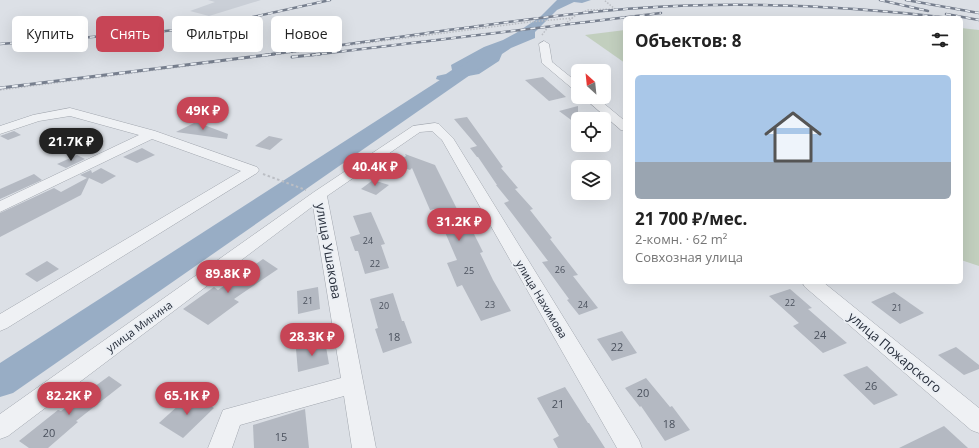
<!DOCTYPE html>
<html lang="ru">
<head>
<meta charset="utf-8">
<style>
	:root { --surface:#fff; --page:#f2f2f2; --text:#222; --muted:#767676; --line:#e0e0e0; --accent:#c74556 }
	body { margin:0; font-family:"Open Sans",sans-serif; background:var(--page); color:var(--text); height:100vh; display:flex; flex-direction:column; font-size:15px; white-space:nowrap }
	* { box-sizing:border-box; margin:0 }
	p { font-size:13px; color:var(--muted) }
	.icon { flex:none; width:22px; height:22px; fill:none; stroke:currentColor; stroke-width:2; stroke-linecap:round; stroke-linejoin:round }
	.map { position:relative; flex:1; overflow:hidden }
	.drawer { position:absolute; left:623px; top:16px; width:340px; height:268px; display:flex; flex-direction:column; background:var(--surface); border-radius:6px; box-shadow:0 4px 16px #0002 }
	.drawer>* { flex:none }
	.top-card { position:absolute; left:12px; top:16px; width:380px; height:36px; display:flex; gap:8px }
	.needle { width:26px; rotate:333deg }
	.buttons { position:absolute; left:571px; top:64px; display:grid; gap:8px }
	.buttons a { display:grid; place-items:center; width:40px; height:40px; border-radius:6px; background:var(--surface); box-shadow:0 4px 16px #0002; font-size:20px }
	.price { position:absolute; translate:-50% -34px; padding:0 9px; border-radius:14px; background:var(--accent); color:#fff; font-size:13px; line-height:26px; filter:drop-shadow(0 1px 2px #0008) }
	.price::after { content:''; position:absolute; left:50%; top:24px; width:12px; height:9px; margin-left:-6px; background:inherit; clip-path:polygon(0 0,100% 0,50% 100%) }
	.price.selected { background:#222; color:#fff }
	ul { padding:0; list-style:none }
	li { display:grid; align-content:center; gap:8px; height:212px; padding:0 12px }
	li+li { border-top:1px solid var(--line) }
	li span { display:grid; place-items:center; height:124px; border-radius:6px; color:#555 }
	li>.icon { margin-inline-start:auto }
	span .icon { width:72px; height:72px; fill:#fffc; stroke-width:1 }
	li b { font-size:17px }
	h2 { display:flex; justify-content:space-between; align-items:center; height:48px; padding:0 12px; font-size:17px }
	.chip { padding:0 14px; border-radius:6px; background:var(--surface); box-shadow:0 4px 16px #0002; font-size:14px; line-height:36px }
	.chip.selected { background:var(--accent); color:#fff }
	.map>svg:first-child { display:block }
	.built { fill:#cacfd7 }
	.green { fill:#c2cfbe }
	.water { fill:#98adc5 }
	.lines { fill:none; stroke-linecap:round; stroke-linejoin:round }
	.river { fill:#98adc5; fill-rule:evenodd }
	.building { fill:#b4b9c2 }
	.minor-casing { stroke:#a2a7af; stroke-width:1 }
	.path-far1 { stroke:#bbbec4; stroke-width:1.5; stroke-dasharray:1.5 1.5; stroke-linecap:butt }
	.path { stroke:#bbbec4; stroke-width:2; stroke-dasharray:2.5 2.5; stroke-linecap:butt }
	.minor { fill:#eff1f4; fill-rule:evenodd }
	.rail-far1-casing { stroke:#777f8e; stroke-width:2.5 }
	.rail-casing { stroke:#777f8e; stroke-width:3 }
	.rail-far1 { stroke:#ebeff4; stroke-width:1.5; stroke-dasharray:5; stroke-linecap:butt }
	.rail { stroke:#ebeff4; stroke-width:2; stroke-dasharray:6; stroke-linecap:butt }
	.labels { text-anchor:middle; dominant-baseline:central; stroke-width:3.5; stroke-linejoin:round; paint-order:stroke }
	.number-label { font-size:9px; fill:#4a515d }
	.street-label { font-size:11px; fill:#272e3b; stroke:#ebeff4 }
	.near-number-label { font-size:11px; fill:#4a515d }
	.near-street-label { font-size:13px; fill:#272e3b; stroke:#ebeff4 }
</style>
</head>
<body>
<div class="map">
<svg width="979" height="448" viewBox="0 0 979 448">
	<rect width="100%" height="100%" fill="#dce0e6"/>
	<path class="built" d="M208,0H261L209,16L190,11L215,2Z"/>
	<g class="green">
		<path d="M961,28L979,30V266L961,260Z"/>
		<path d="M625,30V63L585,35Z"/>
	</g>
	<path class="water" d="M557,0H591L582,3L574,2L557,10L535,32V38L511,48L502,54L499,61L479,74L463,77L455,85L436,79L437,76L446,74L452,70L451,65L484,47L503,40L516,33L540,17Z"/>
	<g class="lines">
		<path class="river" d="M477,58L483,60L485,63L483,66L13,393L0,397V363L471,60Z"/>
	</g>
	<g class="building">
		<path d="M543,77L566,97L549,101L525,80Z"/>
		<path d="M578,106V125L559,111Z"/>
		<path d="M467,117L503,167L501,168L518,188L515,189L533,209L530,210L552,238L550,239L578,275L573,276L598,308L579,315L567,300L569,299L542,262L548,261L504,203L509,201L496,185H497L478,157H477L470,148L477,146L454,119Z"/>
		<path d="M196,122L228,134L227,139L176,132Z"/>
		<path d="M14,131L21,135L8,140L0,136Z"/>
		<path d="M269,136L283,139L270,150L255,146Z"/>
		<path d="M142,148L155,155L137,163L123,157Z"/>
		<path d="M405,154L435,165L468,231L472,230L483,252L480,253L493,280L511,311L481,321L462,285L457,287L447,263L457,260L435,209L430,210L412,168L410,170L394,164L406,156Z"/>
		<path d="M77,155L85,159L66,168L57,164Z"/>
		<path d="M101,168L116,176L102,184L89,178L81,195L0,237V213L54,188L61,192L87,178L80,175L91,170L92,173Z"/>
		<path d="M34,174L42,180L0,199V189Z"/>
		<path d="M373,180L389,185L376,195L361,189Z"/>
		<path d="M371,212L385,244L381,245L389,268L365,274L358,251H355L350,237L360,234L353,216Z"/>
		<path d="M263,259L278,269L234,299L239,302L208,325L183,309L214,287L218,290Z"/>
		<path d="M47,261L59,269L37,282L25,274Z"/>
		<path d="M318,287L320,309L298,314L297,291Z"/>
		<path d="M790,289L812,308L808,309L847,343L823,353L793,326L799,323L769,296Z"/>
		<path d="M894,292L924,313L900,324L871,302Z"/>
		<path d="M393,293L402,321H404L412,343L383,353L375,329L378,328L370,299Z"/>
		<path d="M622,331L637,353L612,361L597,339Z"/>
		<path d="M325,341L329,364L298,372L296,349Z"/>
		<path d="M956,347L979,365V369L964,375L938,355Z"/>
		<path d="M867,366L898,395L874,405L843,375Z"/>
		<path d="M109,376L122,385L76,421L78,422L48,448H29L19,441L58,410L61,411Z"/>
		<path d="M646,378L670,407L672,406L690,430L665,441L641,406L640,407L625,388Z"/>
		<path d="M565,387L588,423H589L605,448H558L553,439L559,436L537,398Z"/>
		<path d="M191,394L214,408L183,438L159,423Z"/>
		<path d="M305,409L309,448H254L253,425Z"/>
		<path d="M944,426L968,448H899Z"/>
	</g>
	<g class="lines">
		<defs>
			<g id="minor">
				<path d="M544,41L549,44L552,62L578,83V91L574,90L542,63L539,44Z"/>
				<path d="M583,97H596L625,121V131L621,130Z"/>
				<path d="M70,108L155,131L257,167L259,170L257,173L7,328L0,331V314L241,171L152,139L0,212V201L139,135L70,116L39,121L0,134V126L33,115Z"/>
				<path d="M435,123L439,124L453,138L639,440L642,448H617L442,140L432,131L420,132L327,196L376,448H352L344,396L240,425L232,448H208L223,410L341,378L313,206L8,436L0,439V414L314,192L413,126Z"/>
				<path d="M802,282H823L979,408V433L971,430L805,287Z"/>
			</g>
		</defs>
		<use href="#minor" class="minor-casing"/>
		<g class="path-far1">
			<path d="M542,35L548,27L565,24L576,15L588,10L615,9L604,0"/>
			<path d="M0,90L530,22L573,18"/>
		</g>
		<path class="path" d="M263,174L306,190"/>
		<use href="#minor" class="minor"/>
		<defs>
			<g id="rail-far1">
				<path d="M880,0L928,11"/>
				<path d="M906,0L979,13"/>
				<path d="M946,14L979,20"/>
				<path d="M0,44L157,32L217,25L330,0"/>
				<path d="M266,55C327,47 387,39 448,30C511,22 575,12 640,8C743,1 847,6 950,18"/>
				<path d="M312,55L661,13"/>
			</g>
			<g id="rail">
				<path d="M292,57L320,54"/>
				<path d="M0,88L274,54"/>
			</g>
		</defs>
		<use href="#rail-far1" class="rail-far1-casing"/>
		<use href="#rail" class="rail-casing"/>
		<use href="#rail-far1" class="rail-far1"/>
		<use href="#rail" class="rail"/>
	</g>
	<g class="labels">
		<g class="number-label">
			<text x="368" y="240">24</text>
			<text x="375" y="263">22</text>
			<text x="560" y="269">26</text>
			<text x="469" y="270">25</text>
			<text x="308" y="300">21</text>
			<text x="790" y="302">22</text>
			<text x="490" y="304">23</text>
			<text x="583" y="304">24</text>
			<text x="384" y="305">20</text>
			<text x="897" y="307">21</text>
		</g>
		<g class="street-label">
			<text transform="translate(542 299) rotate(59)">улица Нахимова</text>
			<text transform="translate(139 326) rotate(-36)">улица Минина</text>
		</g>
		<g class="near-number-label">
			<text x="820" y="334">24</text>
			<text x="394" y="336">18</text>
			<text x="617" y="346">22</text>
			<text x="871" y="385">26</text>
			<text x="643" y="392">20</text>
			<text x="558" y="403">21</text>
			<text x="669" y="423">18</text>
			<text x="49" y="432">20</text>
			<text x="281" y="436">15</text>
		</g>
		<g class="near-street-label">
			<text transform="translate(329 251) rotate(80)">улица Ушакова</text>
			<text transform="translate(895 352) rotate(40)">улица Пожарского</text>
		</g>
	</g>
</svg>
<div class="buttons">
<a><svg class="needle" viewBox="-14 -14 28 28"><path d="M0-13l5 13h-10z" fill="#e53935"/><path d="M0 13l5-13h-10z" fill="#767676"/></svg></a>
<a><svg class="icon" aria-label="locate" viewBox="0 0 24 24"><circle cx="12" cy="12" r="6"/><path d="M12 2v4M12 18v4M2 12h4M18 12h4"/></svg></a>
<a><svg class="icon" aria-label="layers" viewBox="0 0 24 24"><path d="M12 4l9 5-9 5-9-5zM3 14l9 5 9-5"/></svg></a>
</div>
<b class="price" style="left:203px;top:131px">49K ₽</b>
<b class="price selected" style="left:71px;top:162px">21.7K ₽</b>
<b class="price" style="left:375px;top:187px">40.4K ₽</b>
<b class="price" style="left:459px;top:242px">31.2K ₽</b>
<b class="price" style="left:228px;top:294px">89.8K ₽</b>
<b class="price" style="left:312px;top:357px">28.3K ₽</b>
<b class="price" style="left:69px;top:416px">82.2K ₽</b>
<b class="price" style="left:187px;top:416px">65.1K ₽</b>
<div class="top-card">
<a class="chip">Купить</a>
<a class="chip selected">Снять</a>
<a class="chip">Фильтры</a>
<a class="chip">Новое</a>
</div>
<section class="drawer">
<h2>Объектов: 8<svg class="icon" aria-label="filters" viewBox="0 0 24 24"><path d="M4 7h16M4 17h16"/><circle cx="9" cy="7" r="2"/><circle cx="15" cy="17" r="2"/></svg></h2>
<ul>
<li><span style="background:linear-gradient(#a9c7e8 70%,#9aa5b1 0)"><svg class="icon" aria-label="home" viewBox="0 0 24 24"><path d="M3 11l9-7 9 7M6 9v11h12V9"/></svg></span><div><b>21 700 ₽/мес.</b><p>2-комн. · 62 m²</p><p>Совхозная улица</p></div></li>
</ul>
</section>
</div>
</body>
</html>
